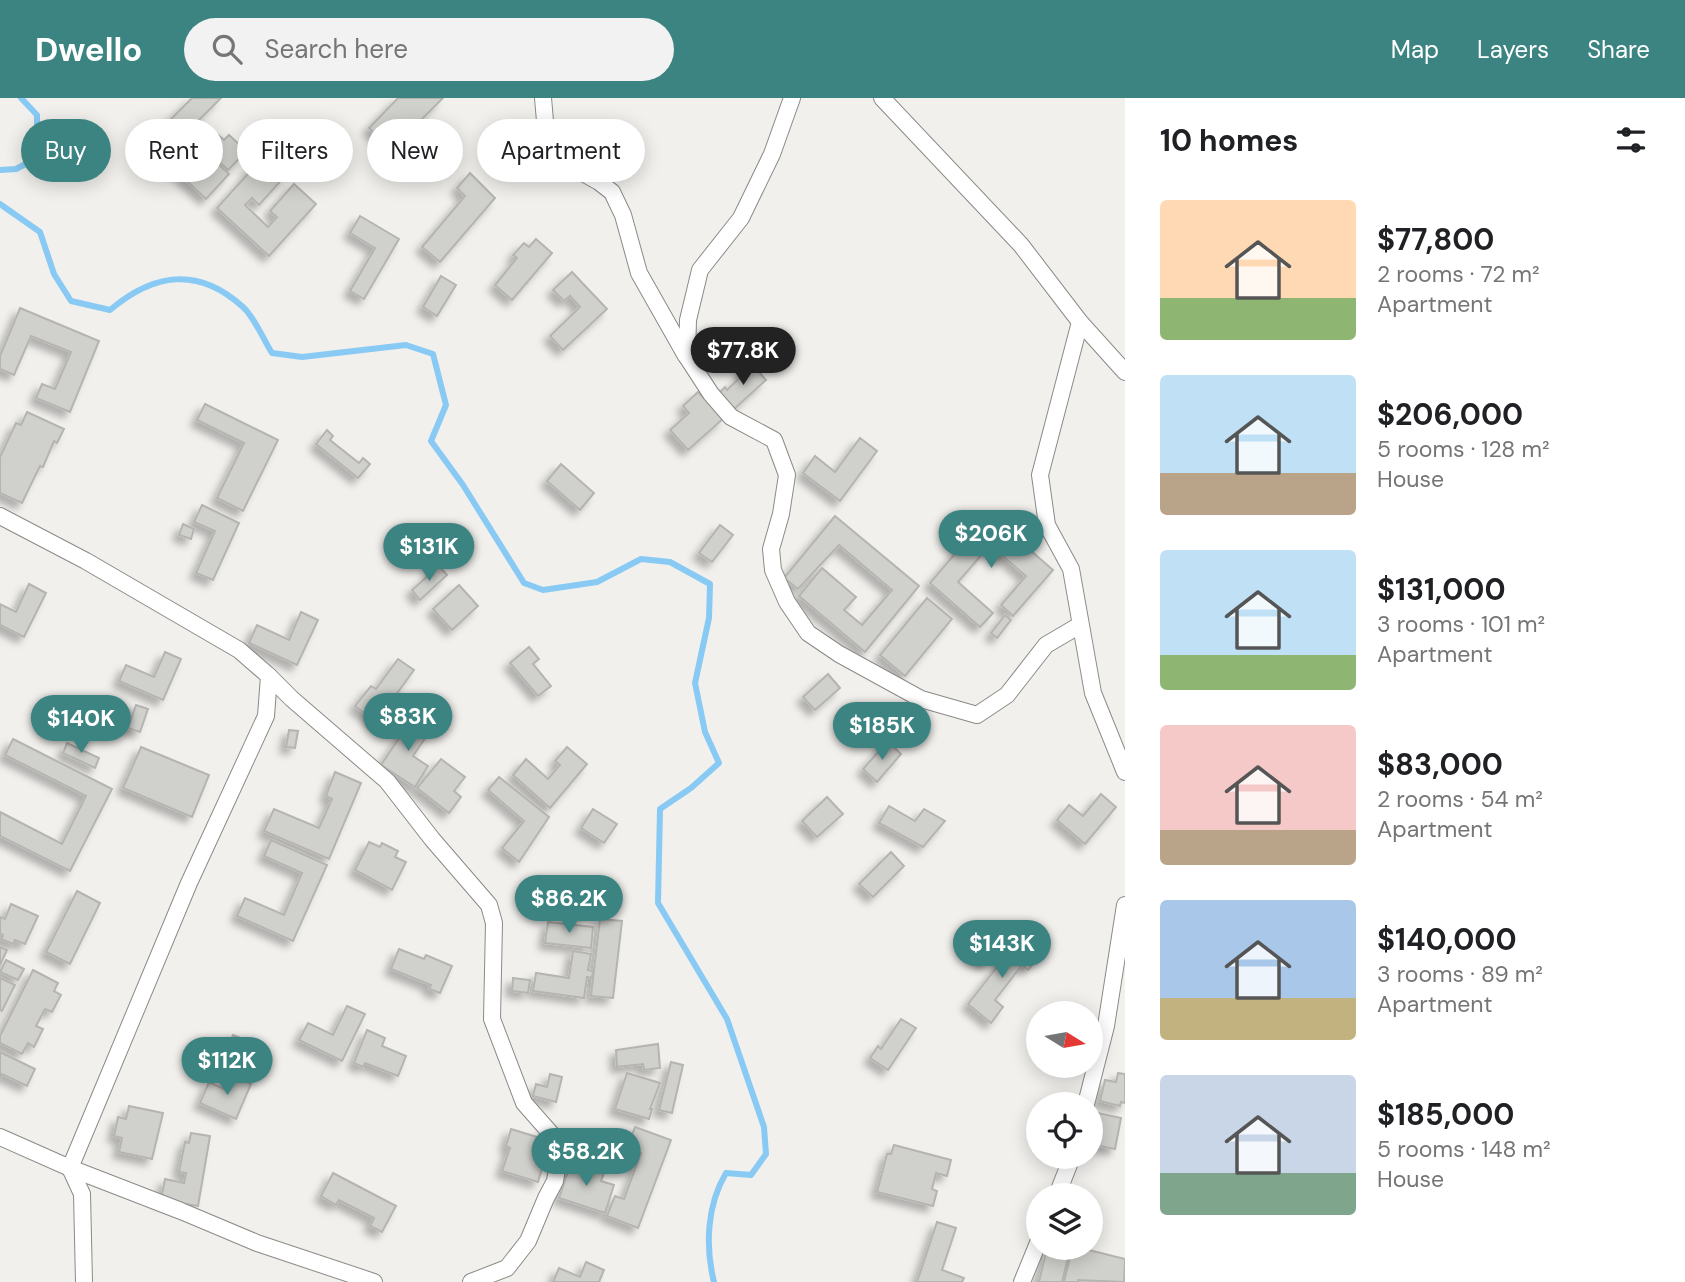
<!DOCTYPE html>
<html lang="en">
<head>
<meta charset="utf-8">
<style>
	:root { --surface:#fff; --page:#f2f2f2; --text:#202124; --muted:#757577; --accent:#3c8481 }
	body { margin:0; font-family:"DM Sans",sans-serif; background:var(--page); color:var(--text); height:100vh; display:flex; flex-direction:column; font-size:26px; white-space:nowrap }
	* { box-sizing:border-box; margin:0 }
	p { font-size:23px; color:var(--muted) }
	.icon { flex:none; width:38px; height:38px; fill:none; stroke:currentColor; stroke-width:2; stroke-linecap:round; stroke-linejoin:round }
	.map { position:relative; flex:1; overflow:hidden }
	.sheet { display:flex; flex-direction:column; background:var(--surface); width:560px }
	.sheet>* { flex:none }
	.guide { position:absolute; left:21px; top:21px; width:665px; height:63px; display:flex; gap:14px }
	.needle { width:46px; rotate:101deg }
	.fabs { position:absolute; left:1026px; top:903px; display:grid; gap:14px }
	.fabs a { display:grid; place-items:center; width:77px; height:77px; border-radius:50%; background:var(--surface); box-shadow:0 4px 18px #0003; font-size:35px }
	.price { position:absolute; translate:-50% -60px; padding:0 16px; border-radius:24px; background:var(--accent); color:#fff; font-size:23px; line-height:46px; filter:drop-shadow(0 2px 4px #0008) }
	.price::after { content:''; position:absolute; left:50%; top:42px; width:21px; height:16px; margin-left:-10px; background:inherit; clip-path:polygon(0 0,100% 0,50% 100%) }
	.price.current { background:#222; color:#fff }
	ul { padding:0; list-style:none }
	li { display:flex; align-items:center; gap:21px; height:175px; padding:0 35px }
	li span { display:grid; place-items:center; flex:none; width:196px; height:140px; border-radius:7px; color:#555 }
	li>.icon { margin-inline-start:auto }
	span .icon { width:84px; height:84px; fill:#fffc; stroke-width:1 }
	li b { font-size:30px }
	h2 { display:flex; justify-content:space-between; align-items:center; height:84px; padding:0 35px; font-size:30px }
	.chip { padding:0 24px; border-radius:32px; background:var(--surface); box-shadow:0 4px 18px #0003; font-size:24px; line-height:63px }
	.chip.current { background:var(--accent); color:#fff }
	header { display:flex; align-items:center; gap:42px; box-sizing:border-box; height:98px; padding:0 35px; background:var(--accent); color:#fff }
	header strong { font-size:33px }
	nav { display:flex; gap:38px; margin-inline-start:auto; font-size:24px }
	.search { width:490px; height:63px; background:var(--page); display:flex; align-items:center; gap:18px; box-sizing:border-box; padding:0 24px; border-radius:38px; color:var(--muted); font-size:26px }
	main { display:flex; flex:1; min-height:0 }
	.map>svg:first-child { display:block }
	.lines { fill:none; stroke-linecap:round; stroke-linejoin:round }
	.stream { stroke:#88caf4; stroke-width:6 }
	.building { fill:#d0d0cd; stroke:#b5b4b1; stroke-width:2; filter:url(#shadow) }
	.street-casing { stroke:#8b8a87; stroke-width:18 }
	.street { stroke:#fff; stroke-width:16 }
</style>
</head>
<body>
<header>
<strong>Dwello</strong>
<div class="search"><svg class="icon" aria-label="search" viewBox="0 0 24 24"><circle cx="10" cy="10" r="6"/><path d="M15 15l6 6"/></svg>Search here</div>
<nav><a>Map</a><a>Layers</a><a>Share</a></nav>
</header>
<main>
<div class="map">
<svg width="1125" height="1184" viewBox="0 0 1125 1184">
	<defs>
		<filter id="shadow"><feDropShadow dx="-6" dy="6" stdDeviation="3.5" flood-color="#0004"/></filter>
	</defs>
	<rect width="100%" height="100%" fill="#f1f0ed"/>
	<g class="lines">
		<g class="stream">
			<path d="M0,72L16,71L37,60V17L21,0"/>
			<path d="M0,106L40,134L54,176L71,203L110,212C154,175 198,168 243,209C255,220 263,241 272,255L302,259L406,247L433,256L446,307L431,343L463,387L524,485L543,492L597,484L641,461L670,464L710,486L709,520L695,585L705,634L719,665L691,690L660,711L658,805L727,921L764,1029L766,1056L751,1077L726,1075C707,1107 705,1148 714,1184"/>
		</g>
	</g>
	<g class="building">
		<path d="M192,0H221L182,39L167,25Z"/>
		<path d="M398,0H443L391,52L369,30Z"/>
		<path d="M215,34L224,42L229,37L242,49L238,54L242,58L228,72L202,48Z"/>
		<path d="M184,48L199,62L206,55L229,76L206,101L168,65Z"/>
		<path d="M264,58L285,78L259,107L252,100L245,107L268,129L277,119L270,113L294,86L316,106L269,158L217,110Z"/>
		<path d="M470,75L495,100L440,164L422,149L465,98L457,90Z"/>
		<path d="M360,118L399,141L364,201L350,193L375,150L350,135Z"/>
		<path d="M536,141L552,155L512,202L495,187L517,160L513,157L524,145L529,149Z"/>
		<path d="M572,174L607,211L563,252L550,238L580,209L570,198L564,203L553,192Z"/>
		<path d="M441,178L456,187L437,218L423,209Z"/>
		<path d="M20,210L99,243L70,314L36,300L42,286L55,291L71,254L31,238L14,277L0,271V258Z"/>
		<path d="M751,265L766,282L733,312L718,296L725,289L727,292L744,276L741,274Z"/>
		<path d="M698,294L724,320L688,352L670,332L689,315L683,308Z"/>
		<path d="M205,306L278,342L243,413L217,400L244,345L197,322Z"/>
		<path d="M27,314L64,331L57,345L54,343L43,369L40,368L22,405L0,395V359L16,325L21,327Z"/>
		<path d="M327,332L333,338L330,342L359,365L363,360L370,366L358,380L316,346Z"/>
		<path d="M860,340L877,353L840,403L803,375L815,358L835,374Z"/>
		<path d="M561,366L594,395L580,412L547,383Z"/>
		<path d="M202,407L239,425L213,482L196,475L215,433L194,424Z"/>
		<path d="M989,416L1053,472L1013,518L1001,507L1026,478L990,447L958,484L993,515L980,529L930,485Z"/>
		<path d="M835,418L919,488L865,554L799,498L822,470L856,499L844,512L862,527L892,492L839,447L798,491L784,480Z"/>
		<path d="M183,426L194,431L191,441L179,437Z"/>
		<path d="M720,427L733,437L712,464L699,455Z"/>
		<path d="M439,468L447,477L420,502L412,492Z"/>
		<path d="M29,486L46,495L24,539L0,527V506L16,514Z"/>
		<path d="M459,487L478,508L452,532L433,511Z"/>
		<path d="M927,500L952,521L905,578L880,557Z"/>
		<path d="M301,514L318,522L297,567L249,545L257,527L289,542Z"/>
		<path d="M1005,517L1011,522L997,540L991,535Z"/>
		<path d="M529,549L539,561L533,566L551,588L538,598L510,565Z"/>
		<path d="M165,554L181,561L163,602L119,583L126,567L154,579Z"/>
		<path d="M398,561L414,572L376,624L355,608L371,588L376,591Z"/>
		<path d="M828,576L840,590L815,612L803,599Z"/>
		<path d="M136,607L148,611L140,634L128,630Z"/>
		<path d="M414,618L432,630L413,658L428,668L415,689L381,667Z"/>
		<path d="M289,632L298,633L295,650L286,649Z"/>
		<path d="M13,641L112,691L70,773L0,738V714L62,746L86,698L5,657Z"/>
		<path d="M888,643L901,656L877,684L863,671Z"/>
		<path d="M67,645L99,660L95,670L63,655Z"/>
		<path d="M141,649L209,677L192,719L123,690Z"/>
		<path d="M567,649L587,666L550,710L513,677L526,661L548,681L560,667L555,663Z"/>
		<path d="M441,661L465,679L454,693L461,699L449,715L417,690Z"/>
		<path d="M335,674L361,685L329,761L264,733L274,711L319,730L332,701L326,698Z"/>
		<path d="M499,679L549,719L519,764L502,750L524,723L488,692Z"/>
		<path d="M1101,696L1116,709L1085,746L1057,722L1069,707L1083,718Z"/>
		<path d="M827,699L843,716L817,739L802,723Z"/>
		<path d="M889,708L915,723L924,711L945,723L923,749L879,725Z"/>
		<path d="M593,711L617,726L604,745L581,730Z"/>
		<path d="M271,742L327,767L293,843L237,818L245,800L284,817L302,775L264,758Z"/>
		<path d="M369,744L380,749L382,745L398,753L395,759L406,764L392,792L355,772Z"/>
		<path d="M891,754L904,768L873,799L859,786Z"/>
		<path d="M77,793L100,805L70,866L46,854Z"/>
		<path d="M553,793L586,796L584,814L551,811Z"/>
		<path d="M11,806L38,818L25,846L15,842L13,846L1,841L3,837L0,835V819L5,821Z"/>
		<path d="M600,821L622,823L613,900L591,898Z"/>
		<path d="M548,824L593,829L591,850L545,845Z"/>
		<path d="M999,827L1010,836L986,866L975,858Z"/>
		<path d="M1019,841L1040,857L1028,872L1022,867L995,902L1003,909L991,925L968,906Z"/>
		<path d="M0,849L7,852L0,867Z"/>
		<path d="M399,851L424,861L426,857L452,868L440,895L429,891L431,887L391,871Z"/>
		<path d="M573,853L591,856L588,872L593,873L592,880L587,879L584,900L533,893L536,875L569,880Z"/>
		<path d="M6,862L24,871L18,882L0,874Z"/>
		<path d="M33,872L58,885L54,893L61,897L52,914L45,911L36,928L43,931L34,949L28,945L22,956L0,945V938Z"/>
		<path d="M0,880L15,887L2,913L0,912Z"/>
		<path d="M513,880L530,882L528,895L512,893Z"/>
		<path d="M347,908L365,916L342,963L299,942L308,925L333,937Z"/>
		<path d="M901,921L916,930L888,972L870,960L878,948L881,951Z"/>
		<path d="M367,932L385,940L382,948L406,958L398,978L365,965L363,969L354,965Z"/>
		<path d="M233,937L268,951L254,982L227,970L232,958L225,955Z"/>
		<path d="M658,946L660,970L644,972L643,966L617,969L616,952Z"/>
		<path d="M0,954L35,971L27,988L2,976L0,981Z"/>
		<path d="M671,964L683,967L672,1015L659,1012Z"/>
		<path d="M627,975L660,985L650,1011H652L649,1021L615,1011Z"/>
		<path d="M1118,975L1125,976V1005L1121,1004L1120,1008L1100,1003L1105,982L1116,984Z"/>
		<path d="M550,976L562,979L556,1004L533,998L536,986L547,989Z"/>
		<path d="M231,977L251,986L236,1021L200,1005L209,984L224,991Z"/>
		<path d="M129,1008L163,1015L152,1061L119,1054L122,1040L114,1038L118,1019L126,1021Z"/>
		<path d="M1098,1015L1121,1020L1115,1051L1095,1047L1097,1039L1093,1038Z"/>
		<path d="M635,1029L671,1042L638,1130L607,1118L615,1098L624,1101L641,1055L627,1050Z"/>
		<path d="M511,1031L550,1043L547,1052L551,1053L547,1065L544,1064L538,1084L502,1073L510,1050L506,1048Z"/>
		<path d="M191,1035L210,1038L198,1108L161,1102L165,1081L184,1085L186,1075L179,1074L185,1044L189,1045Z"/>
		<path d="M894,1047L951,1062L947,1078L936,1075L932,1091L937,1093L933,1108L877,1094L887,1056H891Z"/>
		<path d="M572,1062L604,1075L601,1083L614,1087L605,1115L559,1100Z"/>
		<path d="M333,1075L396,1108L382,1134L370,1128L374,1120L339,1102L336,1107L321,1098Z"/>
		<path d="M937,1124L956,1130L942,1172L964,1180L962,1184H917Z"/>
		<path d="M1047,1150L1070,1152L1062,1184H1039Z"/>
		<path d="M1072,1151L1085,1154V1151L1125,1161L1124,1184L1078,1182V1184H1064Z"/>
		<path d="M586,1164L604,1172L599,1184H553L559,1170L580,1179Z"/>
	</g>
	<g class="lines">
		<defs>
			<g id="street">
				<path d="M543,0L545,23L556,60L599,84L612,94L623,117L639,175L686,258"/>
				<path d="M792,0L772,56L741,120L700,172L688,222L687,259L711,296L731,319L774,342L787,377L781,416L771,451L773,472L787,504L808,535L839,556L921,601L977,617L1007,597L1046,547L1080,527"/>
				<path d="M882,0L1021,147L1080,224L1125,274"/>
				<path d="M1080,224L1040,377L1047,427L1071,471L1093,595L1125,674"/>
				<path d="M0,418L86,463L239,552L269,578L266,618L189,785L70,1070L82,1096L84,1184"/>
				<path d="M269,578L292,601L387,683L432,741L489,807L494,825L492,921L524,1005L561,1047L555,1083L546,1100L528,1143L507,1170L471,1184"/>
				<path d="M1086,1006L1106,928L1125,807"/>
				<path d="M0,1039L70,1070L181,1113L257,1145L374,1184"/>
				<path d="M1057,1097L1072,1059"/>
				<path d="M1022,1184L1038,1145"/>
			</g>
		</defs>
		<use href="#street" class="street-casing"/>
		<use href="#street" class="street"/>
	</g>
</svg>
<div class="fabs">
<a><svg class="needle" viewBox="-14 -14 28 28"><path d="M0-13l5 13h-10z" fill="#e53935"/><path d="M0 13l5-13h-10z" fill="#757577"/></svg></a>
<a><svg class="icon" aria-label="locate" viewBox="0 0 24 24"><circle cx="12" cy="12" r="6"/><path d="M12 2v4M12 18v4M2 12h4M18 12h4"/></svg></a>
<a><svg class="icon" aria-label="layers" viewBox="0 0 24 24"><path d="M12 4l9 5-9 5-9-5zM3 14l9 5 9-5"/></svg></a>
</div>
<b class="price current" style="left:743px;top:289px">$77.8K</b>
<b class="price" style="left:991px;top:472px">$206K</b>
<b class="price" style="left:429px;top:485px">$131K</b>
<b class="price" style="left:408px;top:655px">$83K</b>
<b class="price" style="left:81px;top:657px">$140K</b>
<b class="price" style="left:882px;top:664px">$185K</b>
<b class="price" style="left:569px;top:837px">$86.2K</b>
<b class="price" style="left:1002px;top:882px">$143K</b>
<b class="price" style="left:227px;top:999px">$112K</b>
<b class="price" style="left:586px;top:1090px">$58.2K</b>
<div class="guide">
<a class="chip current">Buy</a>
<a class="chip">Rent</a>
<a class="chip">Filters</a>
<a class="chip">New</a>
<a class="chip">Apartment</a>
</div>
</div>
<section class="sheet">
<h2>10 homes<svg class="icon" aria-label="filters" viewBox="0 0 24 24"><path d="M4 7h16M4 17h16"/><circle cx="9" cy="7" r="2"/><circle cx="15" cy="17" r="2"/></svg></h2>
<ul>
<li><span style="background:linear-gradient(#ffd9b3 70%,#8fb573 0)"><svg class="icon" aria-label="home" viewBox="0 0 24 24"><path d="M3 11l9-7 9 7M6 9v11h12V9"/></svg></span><div><b>$77,800</b><p>2 rooms · 72 m²</p><p>Apartment</p></div></li>
<li><span style="background:linear-gradient(#bfe0f5 70%,#b9a48a 0)"><svg class="icon" aria-label="home" viewBox="0 0 24 24"><path d="M3 11l9-7 9 7M6 9v11h12V9"/></svg></span><div><b>$206,000</b><p>5 rooms · 128 m²</p><p>House</p></div></li>
<li><span style="background:linear-gradient(#bfe0f5 75%,#8fb573 0)"><svg class="icon" aria-label="home" viewBox="0 0 24 24"><path d="M3 11l9-7 9 7M6 9v11h12V9"/></svg></span><div><b>$131,000</b><p>3 rooms · 101 m²</p><p>Apartment</p></div></li>
<li><span style="background:linear-gradient(#f6c9c9 75%,#b9a48a 0)"><svg class="icon" aria-label="home" viewBox="0 0 24 24"><path d="M3 11l9-7 9 7M6 9v11h12V9"/></svg></span><div><b>$83,000</b><p>2 rooms · 54 m²</p><p>Apartment</p></div></li>
<li><span style="background:linear-gradient(#a9c7e8 70%,#c2b280 0)"><svg class="icon" aria-label="home" viewBox="0 0 24 24"><path d="M3 11l9-7 9 7M6 9v11h12V9"/></svg></span><div><b>$140,000</b><p>3 rooms · 89 m²</p><p>Apartment</p></div></li>
<li><span style="background:linear-gradient(#c9d6e8 70%,#7fa58c 0)"><svg class="icon" aria-label="home" viewBox="0 0 24 24"><path d="M3 11l9-7 9 7M6 9v11h12V9"/></svg></span><div><b>$185,000</b><p>5 rooms · 148 m²</p><p>House</p></div></li>
</ul>
</section>
</main>
</body>
</html>
